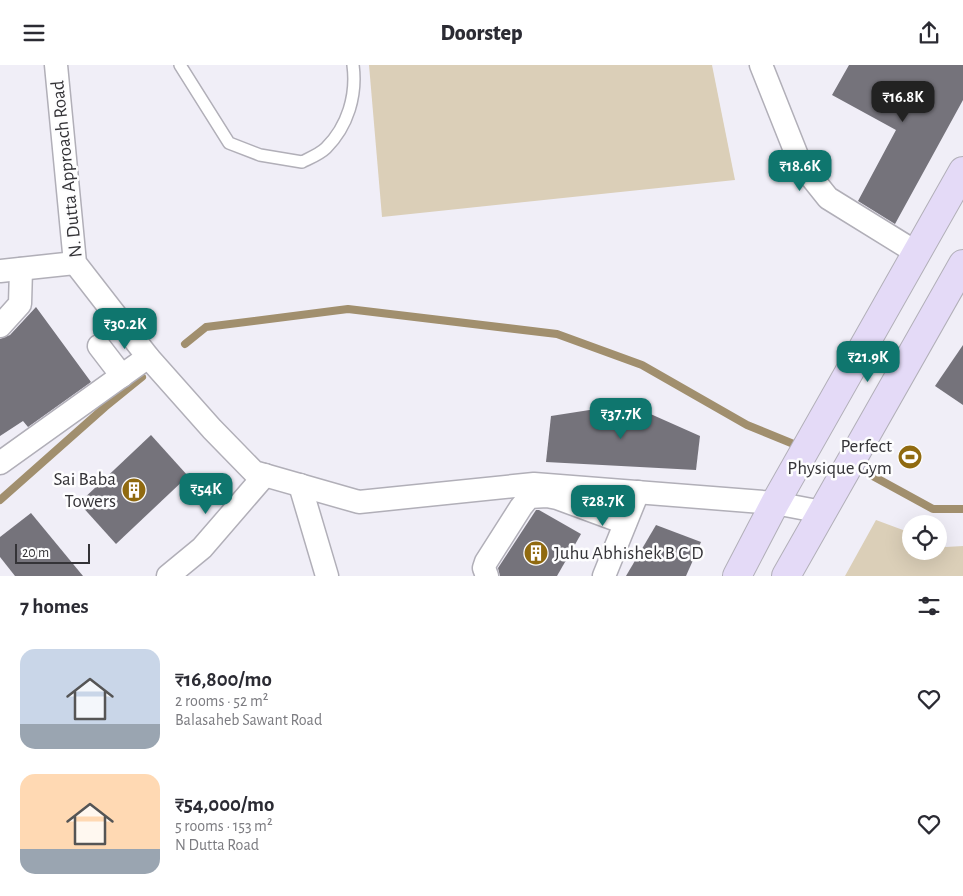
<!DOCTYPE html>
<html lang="en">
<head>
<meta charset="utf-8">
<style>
	:root { --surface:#fff; --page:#f7f7f7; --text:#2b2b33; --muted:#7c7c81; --accent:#0f766e }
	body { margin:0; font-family:"Alegreya Sans",sans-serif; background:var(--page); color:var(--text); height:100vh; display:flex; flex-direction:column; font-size:19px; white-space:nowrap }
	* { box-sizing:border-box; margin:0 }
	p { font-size:16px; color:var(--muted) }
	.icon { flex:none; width:28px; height:28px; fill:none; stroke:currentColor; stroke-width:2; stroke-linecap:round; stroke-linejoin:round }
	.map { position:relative; height:511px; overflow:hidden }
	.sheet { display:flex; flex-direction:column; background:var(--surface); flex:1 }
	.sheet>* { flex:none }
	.controls { position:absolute; left:902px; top:450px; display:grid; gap:10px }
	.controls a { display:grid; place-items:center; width:45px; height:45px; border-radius:50%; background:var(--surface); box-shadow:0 5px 20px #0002; font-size:25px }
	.scale { position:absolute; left:15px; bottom:12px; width:75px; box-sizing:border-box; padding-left:5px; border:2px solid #343337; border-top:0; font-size:14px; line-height:18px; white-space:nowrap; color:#343337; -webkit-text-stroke:4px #fdfdfe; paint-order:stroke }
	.price { position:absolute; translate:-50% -42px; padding:0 11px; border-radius:10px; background:var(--accent); color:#fff; font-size:16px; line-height:32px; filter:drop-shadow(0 1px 2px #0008) }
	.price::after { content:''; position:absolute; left:50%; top:30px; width:15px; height:11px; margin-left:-8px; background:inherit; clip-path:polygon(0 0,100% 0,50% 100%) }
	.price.on { background:#222; color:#fff }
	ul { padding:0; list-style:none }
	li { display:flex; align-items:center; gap:15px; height:125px; padding:0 20px }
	li span { display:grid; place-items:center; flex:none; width:140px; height:100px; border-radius:15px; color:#555 }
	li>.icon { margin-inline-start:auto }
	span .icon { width:60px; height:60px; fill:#fffc; stroke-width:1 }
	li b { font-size:21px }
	h2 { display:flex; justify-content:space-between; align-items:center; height:60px; padding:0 20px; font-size:21px }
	header { display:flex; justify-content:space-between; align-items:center; height:65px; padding:0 20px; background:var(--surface); font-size:22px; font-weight:800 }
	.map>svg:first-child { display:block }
	.green { fill:#dbcfb8 }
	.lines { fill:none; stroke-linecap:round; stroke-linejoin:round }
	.stream { stroke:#a18f6e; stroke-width:8 }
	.building { fill:#75737b }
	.lane-casing { stroke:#b1afb8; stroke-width:14 }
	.street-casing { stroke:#b1afb8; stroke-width:25 }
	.secondary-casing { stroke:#b1afb8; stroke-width:30 }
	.lane { stroke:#fff; stroke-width:11 }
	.street { stroke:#fff; stroke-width:22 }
	.secondary { stroke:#e4daf7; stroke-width:28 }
	.labels { text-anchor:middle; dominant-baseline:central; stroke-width:5; stroke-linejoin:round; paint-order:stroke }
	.street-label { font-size:19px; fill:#343337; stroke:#fdfdfe }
	.poi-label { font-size:19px; fill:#343337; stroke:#fdfdfe; text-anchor:end }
</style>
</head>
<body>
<header><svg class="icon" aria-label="menu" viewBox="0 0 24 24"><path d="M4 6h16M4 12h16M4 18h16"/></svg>Doorstep<svg class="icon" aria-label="share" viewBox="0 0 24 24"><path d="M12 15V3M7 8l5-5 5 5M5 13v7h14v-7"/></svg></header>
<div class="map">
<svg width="963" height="511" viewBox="0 0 963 511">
	<rect width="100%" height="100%" fill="#f0eef7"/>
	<g class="green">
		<path d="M369,0H712L735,115L382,152Z"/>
		<path d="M876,455L911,468V486H939V479L946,482L963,481V511H845Z"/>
	</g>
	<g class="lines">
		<g class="stream">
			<path d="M185,279L206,262L348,244L557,269L642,300L747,360L796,380"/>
			<path d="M869,409L933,444H963"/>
			<path d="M0,435L105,342L142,312"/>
		</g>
	</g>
	<g class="building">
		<path d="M849,0H963V35L895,159L858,136L896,65L832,30Z"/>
		<path d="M36,242L91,317L28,362L23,356L0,371V274L10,270Z"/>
		<path d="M963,280V340L935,321Z"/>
		<path d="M628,339L700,371L696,405L546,397L551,351Z"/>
		<path d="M151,370L188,411L116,479L79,438Z"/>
		<path d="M536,445H539L581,469L557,511H500L498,503Z"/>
		<path d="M31,448L83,511H15L0,492V472Z"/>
		<path d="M656,460L701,477L686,511H626Z"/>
	</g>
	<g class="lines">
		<defs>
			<path id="lane" d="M180,0L229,78L260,90L302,97C310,93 320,89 326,83C348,61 357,30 353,0"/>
			<g id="street">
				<path d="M56,0L75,198L148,292L212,364L254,407L359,437L534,419L775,438L822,447"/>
				<path d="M761,0L800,98L828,133L917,188"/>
				<path d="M0,206L75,198"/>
				<path d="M0,261L20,239L21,204"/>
				<path d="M99,281L122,311"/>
				<path d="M0,398L148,292"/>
				<path d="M300,420L327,511"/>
				<path d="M168,511L202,483L265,410"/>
				<path d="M487,511L484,503L486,497L521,442L529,432L547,431L557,433L625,458"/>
				<path d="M604,511L638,427"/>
			</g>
			<g id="secondary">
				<path d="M737,511L775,438L963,106"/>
				<path d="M786,511L963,199"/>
			</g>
		</defs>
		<use href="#lane" class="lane-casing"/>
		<use href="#street" class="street-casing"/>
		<use href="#secondary" class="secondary-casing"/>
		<use href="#lane" class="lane"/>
		<use href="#street" class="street"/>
		<use href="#secondary" class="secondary"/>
	</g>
	<defs>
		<symbol id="stadium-disc" viewBox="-11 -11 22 22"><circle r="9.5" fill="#906a10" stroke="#fdfdfe"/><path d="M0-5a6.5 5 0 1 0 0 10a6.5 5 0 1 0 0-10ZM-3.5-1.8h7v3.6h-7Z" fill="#fff"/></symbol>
		<symbol id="building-disc" viewBox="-11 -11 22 22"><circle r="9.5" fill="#906a10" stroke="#fdfdfe"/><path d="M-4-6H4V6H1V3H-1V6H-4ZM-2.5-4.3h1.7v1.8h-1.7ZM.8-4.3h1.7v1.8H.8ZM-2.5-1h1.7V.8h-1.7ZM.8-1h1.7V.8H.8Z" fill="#fff"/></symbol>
	</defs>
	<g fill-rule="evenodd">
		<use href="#stadium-disc" x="896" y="378" width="28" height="28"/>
		<use href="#building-disc" x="120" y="411" width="28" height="28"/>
		<use href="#building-disc" x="522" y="474" width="28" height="28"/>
	</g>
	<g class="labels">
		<g class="street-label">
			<text transform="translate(67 104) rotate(-96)">N. Dutta Approach Road</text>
		</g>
		<g class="poi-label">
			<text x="892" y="381">Perfect<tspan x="892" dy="22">Physique Gym</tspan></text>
			<text x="116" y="414">Sai Baba<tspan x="116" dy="22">Towers</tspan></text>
			<text x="554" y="488" text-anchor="start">Juhu Abhishek B C D</text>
		</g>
	</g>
</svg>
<div class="controls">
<a><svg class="icon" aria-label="locate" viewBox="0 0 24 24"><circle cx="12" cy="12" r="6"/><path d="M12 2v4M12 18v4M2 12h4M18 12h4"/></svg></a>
</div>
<div class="scale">20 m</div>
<b class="price on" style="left:903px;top:58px">₹16.8K</b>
<b class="price" style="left:800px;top:127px">₹18.6K</b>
<b class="price" style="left:125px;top:285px">₹30.2K</b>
<b class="price" style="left:868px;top:318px">₹21.9K</b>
<b class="price" style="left:621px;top:375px">₹37.7K</b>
<b class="price" style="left:206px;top:450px">₹54K</b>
<b class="price" style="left:603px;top:462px">₹28.7K</b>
</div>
<section class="sheet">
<h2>7 homes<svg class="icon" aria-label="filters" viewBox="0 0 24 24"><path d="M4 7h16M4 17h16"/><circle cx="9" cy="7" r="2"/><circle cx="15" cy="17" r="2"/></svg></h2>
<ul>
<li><span style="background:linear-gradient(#c9d6e8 75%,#9aa5b1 0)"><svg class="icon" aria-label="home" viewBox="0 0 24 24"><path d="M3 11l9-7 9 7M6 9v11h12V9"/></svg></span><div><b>₹16,800/mo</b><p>2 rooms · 52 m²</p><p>Balasaheb Sawant Road</p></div><svg class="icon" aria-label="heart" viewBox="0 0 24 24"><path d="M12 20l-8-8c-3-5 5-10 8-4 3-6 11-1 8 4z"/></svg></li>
<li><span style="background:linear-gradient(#ffd9b3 75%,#9aa5b1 0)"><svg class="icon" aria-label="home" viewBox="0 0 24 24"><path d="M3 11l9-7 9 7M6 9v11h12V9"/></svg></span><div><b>₹54,000/mo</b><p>5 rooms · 153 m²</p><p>N Dutta Road</p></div><svg class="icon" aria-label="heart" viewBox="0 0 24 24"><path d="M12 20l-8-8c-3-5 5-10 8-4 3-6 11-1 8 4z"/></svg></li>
</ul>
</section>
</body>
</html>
